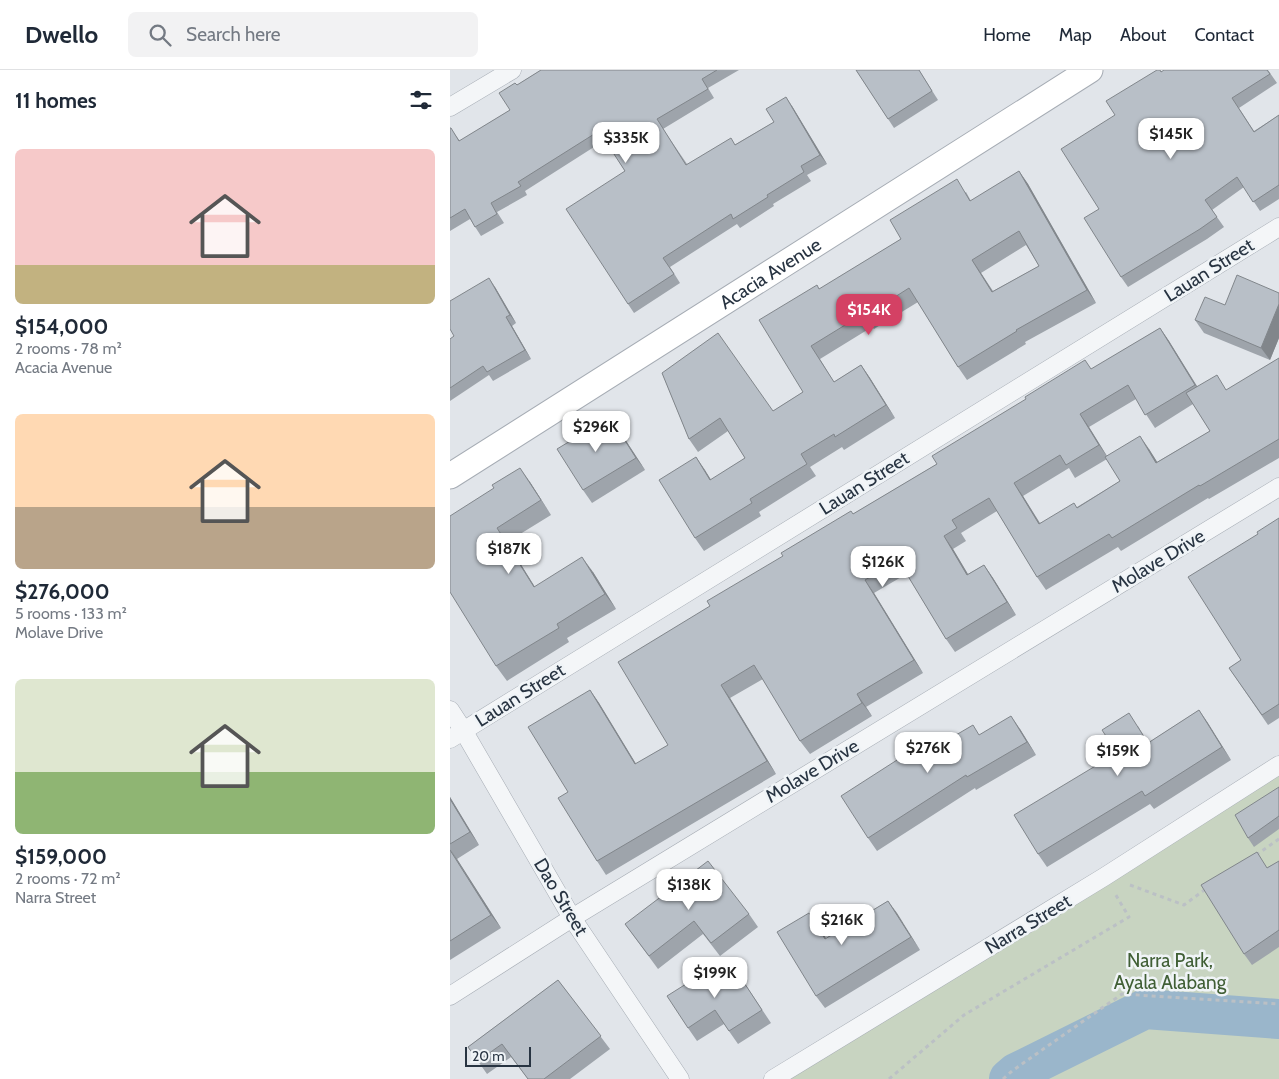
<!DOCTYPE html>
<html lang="en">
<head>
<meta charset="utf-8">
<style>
	:root { --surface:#fff; --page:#f2f2f3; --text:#1f2937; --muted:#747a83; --line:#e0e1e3; --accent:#d44164 }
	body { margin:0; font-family:Cabin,sans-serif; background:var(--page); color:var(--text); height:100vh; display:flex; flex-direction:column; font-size:19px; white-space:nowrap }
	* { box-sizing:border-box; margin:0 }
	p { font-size:16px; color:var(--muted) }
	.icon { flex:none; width:28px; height:28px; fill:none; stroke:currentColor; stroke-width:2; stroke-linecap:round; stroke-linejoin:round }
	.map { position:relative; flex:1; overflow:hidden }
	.side { display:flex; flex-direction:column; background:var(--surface); width:450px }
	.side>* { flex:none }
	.scale { position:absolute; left:15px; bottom:12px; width:66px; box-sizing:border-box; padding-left:5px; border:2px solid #283442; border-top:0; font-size:14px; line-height:18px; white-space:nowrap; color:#283442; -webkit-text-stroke:4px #f0f4f7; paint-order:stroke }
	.price { position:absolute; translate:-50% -42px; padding:0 11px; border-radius:10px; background:#fff; color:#222; font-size:16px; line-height:32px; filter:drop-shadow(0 1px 2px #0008) }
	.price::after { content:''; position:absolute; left:50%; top:30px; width:15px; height:11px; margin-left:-8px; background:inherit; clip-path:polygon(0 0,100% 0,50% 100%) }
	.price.selected { background:var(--accent); color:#fff }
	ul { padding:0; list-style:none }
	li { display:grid; align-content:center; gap:10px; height:265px; padding:0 15px }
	li span { display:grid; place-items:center; height:155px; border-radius:8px; color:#555 }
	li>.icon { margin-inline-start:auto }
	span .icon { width:90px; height:90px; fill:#fffc; stroke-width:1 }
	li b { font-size:21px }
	h2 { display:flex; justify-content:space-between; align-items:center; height:60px; padding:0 15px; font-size:21px }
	header { display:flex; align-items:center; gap:30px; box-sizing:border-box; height:70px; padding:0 25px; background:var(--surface); border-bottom:1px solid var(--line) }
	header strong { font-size:24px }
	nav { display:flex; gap:28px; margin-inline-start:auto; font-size:18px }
	.search { width:350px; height:45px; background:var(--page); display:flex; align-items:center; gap:12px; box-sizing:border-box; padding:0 18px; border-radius:8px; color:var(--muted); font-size:19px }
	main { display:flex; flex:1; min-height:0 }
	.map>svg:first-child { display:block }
	.green { fill:#c8d4c1 }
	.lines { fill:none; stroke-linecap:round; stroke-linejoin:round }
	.river { stroke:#9ab6cb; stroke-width:40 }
	.street-casing { stroke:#a6acb4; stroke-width:19 }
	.secondary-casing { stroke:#a6acb4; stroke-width:27 }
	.path { stroke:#bbc0c5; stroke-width:3; stroke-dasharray:4 4; stroke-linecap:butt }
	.street { stroke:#f4f6f8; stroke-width:18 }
	.secondary { stroke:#fff; stroke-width:25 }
	.wall { fill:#9ea4ab; fill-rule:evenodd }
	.shaded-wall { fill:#81868b }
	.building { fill:#b8bfc7; stroke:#81868b; fill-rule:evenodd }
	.labels { text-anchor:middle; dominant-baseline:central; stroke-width:5; stroke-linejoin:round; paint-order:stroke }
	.street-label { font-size:19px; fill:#283442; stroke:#f0f4f7 }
	.park-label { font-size:19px; fill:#405f35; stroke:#f0f4f7 }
</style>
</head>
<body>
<header>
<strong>Dwello</strong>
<div class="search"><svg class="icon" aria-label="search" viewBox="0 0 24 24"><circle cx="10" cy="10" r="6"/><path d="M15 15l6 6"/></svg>Search here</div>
<nav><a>Home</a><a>Map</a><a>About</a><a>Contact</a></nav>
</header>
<main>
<section class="side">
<h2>11 homes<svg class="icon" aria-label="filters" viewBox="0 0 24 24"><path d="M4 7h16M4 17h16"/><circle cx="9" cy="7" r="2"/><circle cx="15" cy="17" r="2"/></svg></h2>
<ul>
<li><span style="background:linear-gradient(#f6c9c9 75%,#c2b280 0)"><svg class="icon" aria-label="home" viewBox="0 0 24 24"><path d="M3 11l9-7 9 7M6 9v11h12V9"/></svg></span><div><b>$154,000</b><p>2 rooms · 78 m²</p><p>Acacia Avenue</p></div></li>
<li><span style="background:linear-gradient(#ffd9b3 60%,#b9a48a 0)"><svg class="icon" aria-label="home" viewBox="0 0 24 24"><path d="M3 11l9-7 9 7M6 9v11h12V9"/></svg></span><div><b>$276,000</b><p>5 rooms · 133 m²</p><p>Molave Drive</p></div></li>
<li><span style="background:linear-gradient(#dfe7d0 60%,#8fb573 0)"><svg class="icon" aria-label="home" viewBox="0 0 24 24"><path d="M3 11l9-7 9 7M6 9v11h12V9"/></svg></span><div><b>$159,000</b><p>2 rooms · 72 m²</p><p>Narra Street</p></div></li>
</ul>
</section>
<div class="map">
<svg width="829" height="1009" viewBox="0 0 829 1009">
	<rect width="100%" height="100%" fill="#e1e5ea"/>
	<path class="green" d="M829,705V1009H337Z"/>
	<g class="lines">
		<path class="river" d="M559,1009L566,1003L695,939L829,949"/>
		<defs>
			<g id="street">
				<path d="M0,37L62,0"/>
				<path d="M0,640L13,660L122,848L230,1009"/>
				<path d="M0,669L829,157"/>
				<path d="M0,926L122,848L829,417"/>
				<path d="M323,1009L654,807L829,695"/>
			</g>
			<g id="secondary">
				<path id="s1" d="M0,406L640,0"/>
			</g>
		</defs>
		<use href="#street" class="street-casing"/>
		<use href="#secondary" class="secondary-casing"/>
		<g class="path">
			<path d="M806,785L829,769"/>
			<path d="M680,815L734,835L757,818"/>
			<path d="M439,1009L514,945L679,847L664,822"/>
			<path d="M553,1009L562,1001L672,924L829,934"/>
		</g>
		<use href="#street" class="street"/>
		<use href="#secondary" class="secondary"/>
	</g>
	<g class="wall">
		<path d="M91,0H289L258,18L264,28L213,59L237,94L286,74L324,52L342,36L377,94L357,105L361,111L323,134L324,136L290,158L287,154L220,197L230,213L184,243L178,234L175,101L155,70L75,121L77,125L47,142L54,153L31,166L20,149L0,161V58L10,71L60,40L67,15Z"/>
		<path d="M406,0H469L488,30L444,58Z"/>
		<path d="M818,0L827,13L789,38L804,61L829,45V129L810,141L794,117L762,140L774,157L757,169L678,217L671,207L665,45L711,1Z"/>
		<path d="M569,101L578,114L646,233L575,272L576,274L517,310L508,297L468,232L424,259L422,257L370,289L384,312L411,295L420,308L445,348L394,380L392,377L360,397L366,406L309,442L311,446L254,481L245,468L246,387L261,410L295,388L278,361L248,382L239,369L212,303L323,341L353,322L370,219L451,169L516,122L521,131ZM576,175L589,196L543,221L531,203Z"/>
		<path d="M45,217L66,253L62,256L81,289L43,311L39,305L0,331V269L4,266Z"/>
		<path d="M829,223V268L820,290L754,263L745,250L775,235Z"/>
		<path d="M710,258L719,271L747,316L777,320L829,288V388L759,429L758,428L671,481L668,477L596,520L587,507L547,441L511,463L516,471L503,479L518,504L534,495L543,508L566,545L505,582L496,569L458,506L455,508L453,506L424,523L473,603L416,637L422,646L360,684L350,671L313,609L280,628L326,704L156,805L147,791L118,722L140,620L149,633L186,694L218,675L260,536L403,444L487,394L642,299ZM686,329L705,358L743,334L760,361L707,392L699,379L657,386L639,357ZM657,389L670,411L627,437L590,453L573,426L619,398L625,408Z"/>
		<path d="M160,347L169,360L195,400L142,433L133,420Z"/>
		<path d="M80,412L101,445L57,472L85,517L143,502L166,539L117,568L119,572L57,611L46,596L44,418Z"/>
		<path d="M829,448V648L818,655L779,598L791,590L808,464Z"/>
		<path d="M749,640L781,690L704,739L700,734L597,797L588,784L688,656L698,673Z"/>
		<path d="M570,659L586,685L526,720L525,718L427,781L418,768L477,682L530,665Z"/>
		<path d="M829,717V759L804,777L798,768Z"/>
		<path d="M0,727L29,775L7,789L51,858L0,890Z"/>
		<path d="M829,791V877L802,895L794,884L818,797Z"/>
		<path d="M438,831L470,880L375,938L366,926L359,843L376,868Z"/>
		<path d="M299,844L308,857L270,886L253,864L208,899L175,854Z"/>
		<path d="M280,904L285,912L291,908L321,953L288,974L274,954L247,971L238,958Z"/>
		<path d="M108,910L160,979L120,1009H78L61,987L37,1004L18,977Z"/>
	</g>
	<g class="shaded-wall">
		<path d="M336,27L342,36L377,94L370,85Z"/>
		<path d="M569,101L578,114L646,233L637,220Z"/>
		<path d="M522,190L531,203L551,235L542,222Z"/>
		<path d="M39,208L45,217L66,253L60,245Z"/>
		<path d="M829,234V268L820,290L811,278Z"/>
		<path d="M56,247L62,256L81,289L75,280Z"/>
		<path d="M710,258L719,271L754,328L745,315Z"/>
		<path d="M411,295L420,308L445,348L436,335Z"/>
		<path d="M630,344L639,357L658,388L649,375Z"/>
		<path d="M160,347L169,360L195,400L186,388Z"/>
		<path d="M690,366L699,379L716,406L706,393Z"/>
		<path d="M246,387L255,400L269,423L260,410Z"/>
		<path d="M70,398L80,412L101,445L91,430Z"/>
		<path d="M564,413L573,426L598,467L589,454Z"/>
		<path d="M47,458L57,472L94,532L84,517Z"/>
		<path d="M494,466L503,479L526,518L517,505Z"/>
		<path d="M132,487L143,502L166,539L155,524Z"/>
		<path d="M534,495L543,508L566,545L557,532Z"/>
		<path d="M415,510L424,523L473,603L464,590Z"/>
		<path d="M271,615L280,628L326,704L317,691Z"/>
		<path d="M140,620L149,633L194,707L185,694Z"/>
		<path d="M407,624L416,637L422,646L412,633Z"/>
		<path d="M749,640L758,653L781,690L772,677Z"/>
		<path d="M561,646L570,659L586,685L577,672Z"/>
		<path d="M0,727L29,775L20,762L0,729Z"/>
		<path d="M0,779L7,789L51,858L41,845Z"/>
		<path d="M438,831L447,843L470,880L461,867Z"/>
		<path d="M359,843L368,855L384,882L375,869Z"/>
	</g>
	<g class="building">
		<path d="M91,0H267L252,9L258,19L207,49L236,95L281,68L285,75L324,52L316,39L336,27L370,85L351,96L354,102L317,125L318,127L283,149L281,144L213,188L224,204L178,234L116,139L175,101L149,61L68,112L71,116L41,133L47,144L25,157L15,139L0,148V58H1L9,71L60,40L49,23L65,13L67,15Z"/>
		<path d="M406,0H469L482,21L438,49Z"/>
		<path d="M707,0H710L711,2L714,0H817L820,4L782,28L804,62L829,45V115L803,132L787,107L755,130L767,147L750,159L671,207L634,148L649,139L611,79L665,45L656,31Z"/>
		<path d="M569,101L637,220L566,260L567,261L508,297L459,218L415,246L413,244L361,276L384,312L411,295L436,335L385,367L384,364L351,384L357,394L300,429L302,433L245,468L209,410L246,387L260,410L295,388L270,348L239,369L212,303L268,263L323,341L353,322L309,250L367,215L369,219L451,169L440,150L507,109L520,131ZM569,161L589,196L542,222L522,190Z"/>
		<path d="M787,205L829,223V234L811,278L745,250L755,227L775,235Z"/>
		<path d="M39,208L60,245L56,247L75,280L37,302L33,296L0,318V269L4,266L0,259V231Z"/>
		<path d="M710,258L745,315L695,345L678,315L630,344L649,375L616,395L610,385L564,413L589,454L624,433L627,438L670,411L655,387L690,366L706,393L760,361L736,323L767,305L776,320L829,288V369L750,416L749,415L662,468L659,464L587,507L539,428L502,450L507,458L494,466L517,505L534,495L557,532L496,569L450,493L445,495L444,493L415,510L464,590L407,624L412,633L350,671L304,595L271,615L317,691L147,791L108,728L118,722L78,657L140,620L185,694L218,675L168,592L260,536L257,531L333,486L331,483L401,441L403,444L487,394L482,386L576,329L575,327L635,290L641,299Z"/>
		<path d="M160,347L186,388L133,420L107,379Z"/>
		<path d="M70,398L91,430L47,458L84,517L132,487L155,524L107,554L109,558L46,596L0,522V446L44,418L42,415Z"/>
		<path d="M829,448V634L812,645L779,598L791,590L738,507L808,464L807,462Z"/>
		<path d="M749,640L772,677L695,726L692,721L588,784L564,745L667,683L652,660L679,643L698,673Z"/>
		<path d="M561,646L577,672L517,707L516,705L418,768L391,726L472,674L477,682L523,655L529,665Z"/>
		<path d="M829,717V746L798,768L785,745Z"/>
		<path d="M0,729L20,762L0,774Z"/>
		<path d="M0,780L41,845L0,871Z"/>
		<path d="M807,782L817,798L829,791V860L794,884L751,815Z"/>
		<path d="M258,791L299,844L261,873L244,851L199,886L175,854Z"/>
		<path d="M438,831L461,867L366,926L327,862L359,843L375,869Z"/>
		<path d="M271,892L284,912L291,908L312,940L279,961L265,940L238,958L217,926Z"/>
		<path d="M108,910L151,966L94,1009H78L52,974L28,991L18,977Z"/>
	</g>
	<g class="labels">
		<g class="street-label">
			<text transform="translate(759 200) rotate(-32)">Lauan Street</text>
			<text stroke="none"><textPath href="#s1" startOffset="379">Acacia Avenue</textPath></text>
			<text transform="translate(414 413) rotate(-32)">Lauan Street</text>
			<text transform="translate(708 491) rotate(-31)">Molave Drive</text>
			<text transform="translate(70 625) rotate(-32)">Lauan Street</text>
			<text transform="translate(362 701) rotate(-31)">Molave Drive</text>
			<text transform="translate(111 827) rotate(59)">Dao Street</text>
			<text transform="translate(578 854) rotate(-31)">Narra Street</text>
		</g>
		<g class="park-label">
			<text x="720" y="890">Narra Park,<tspan x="720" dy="22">Ayala Alabang</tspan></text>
		</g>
	</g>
</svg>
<div class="scale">20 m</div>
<b class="price" style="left:721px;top:90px">$145K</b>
<b class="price" style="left:176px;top:94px">$335K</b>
<b class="price selected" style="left:419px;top:266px">$154K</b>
<b class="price" style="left:146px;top:383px">$296K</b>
<b class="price" style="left:59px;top:505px">$187K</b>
<b class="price" style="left:433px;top:518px">$126K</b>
<b class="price" style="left:478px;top:704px">$276K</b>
<b class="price" style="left:668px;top:707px">$159K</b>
<b class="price" style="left:239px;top:841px">$138K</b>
<b class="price" style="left:392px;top:876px">$216K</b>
<b class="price" style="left:265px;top:929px">$199K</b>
</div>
</main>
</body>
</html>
